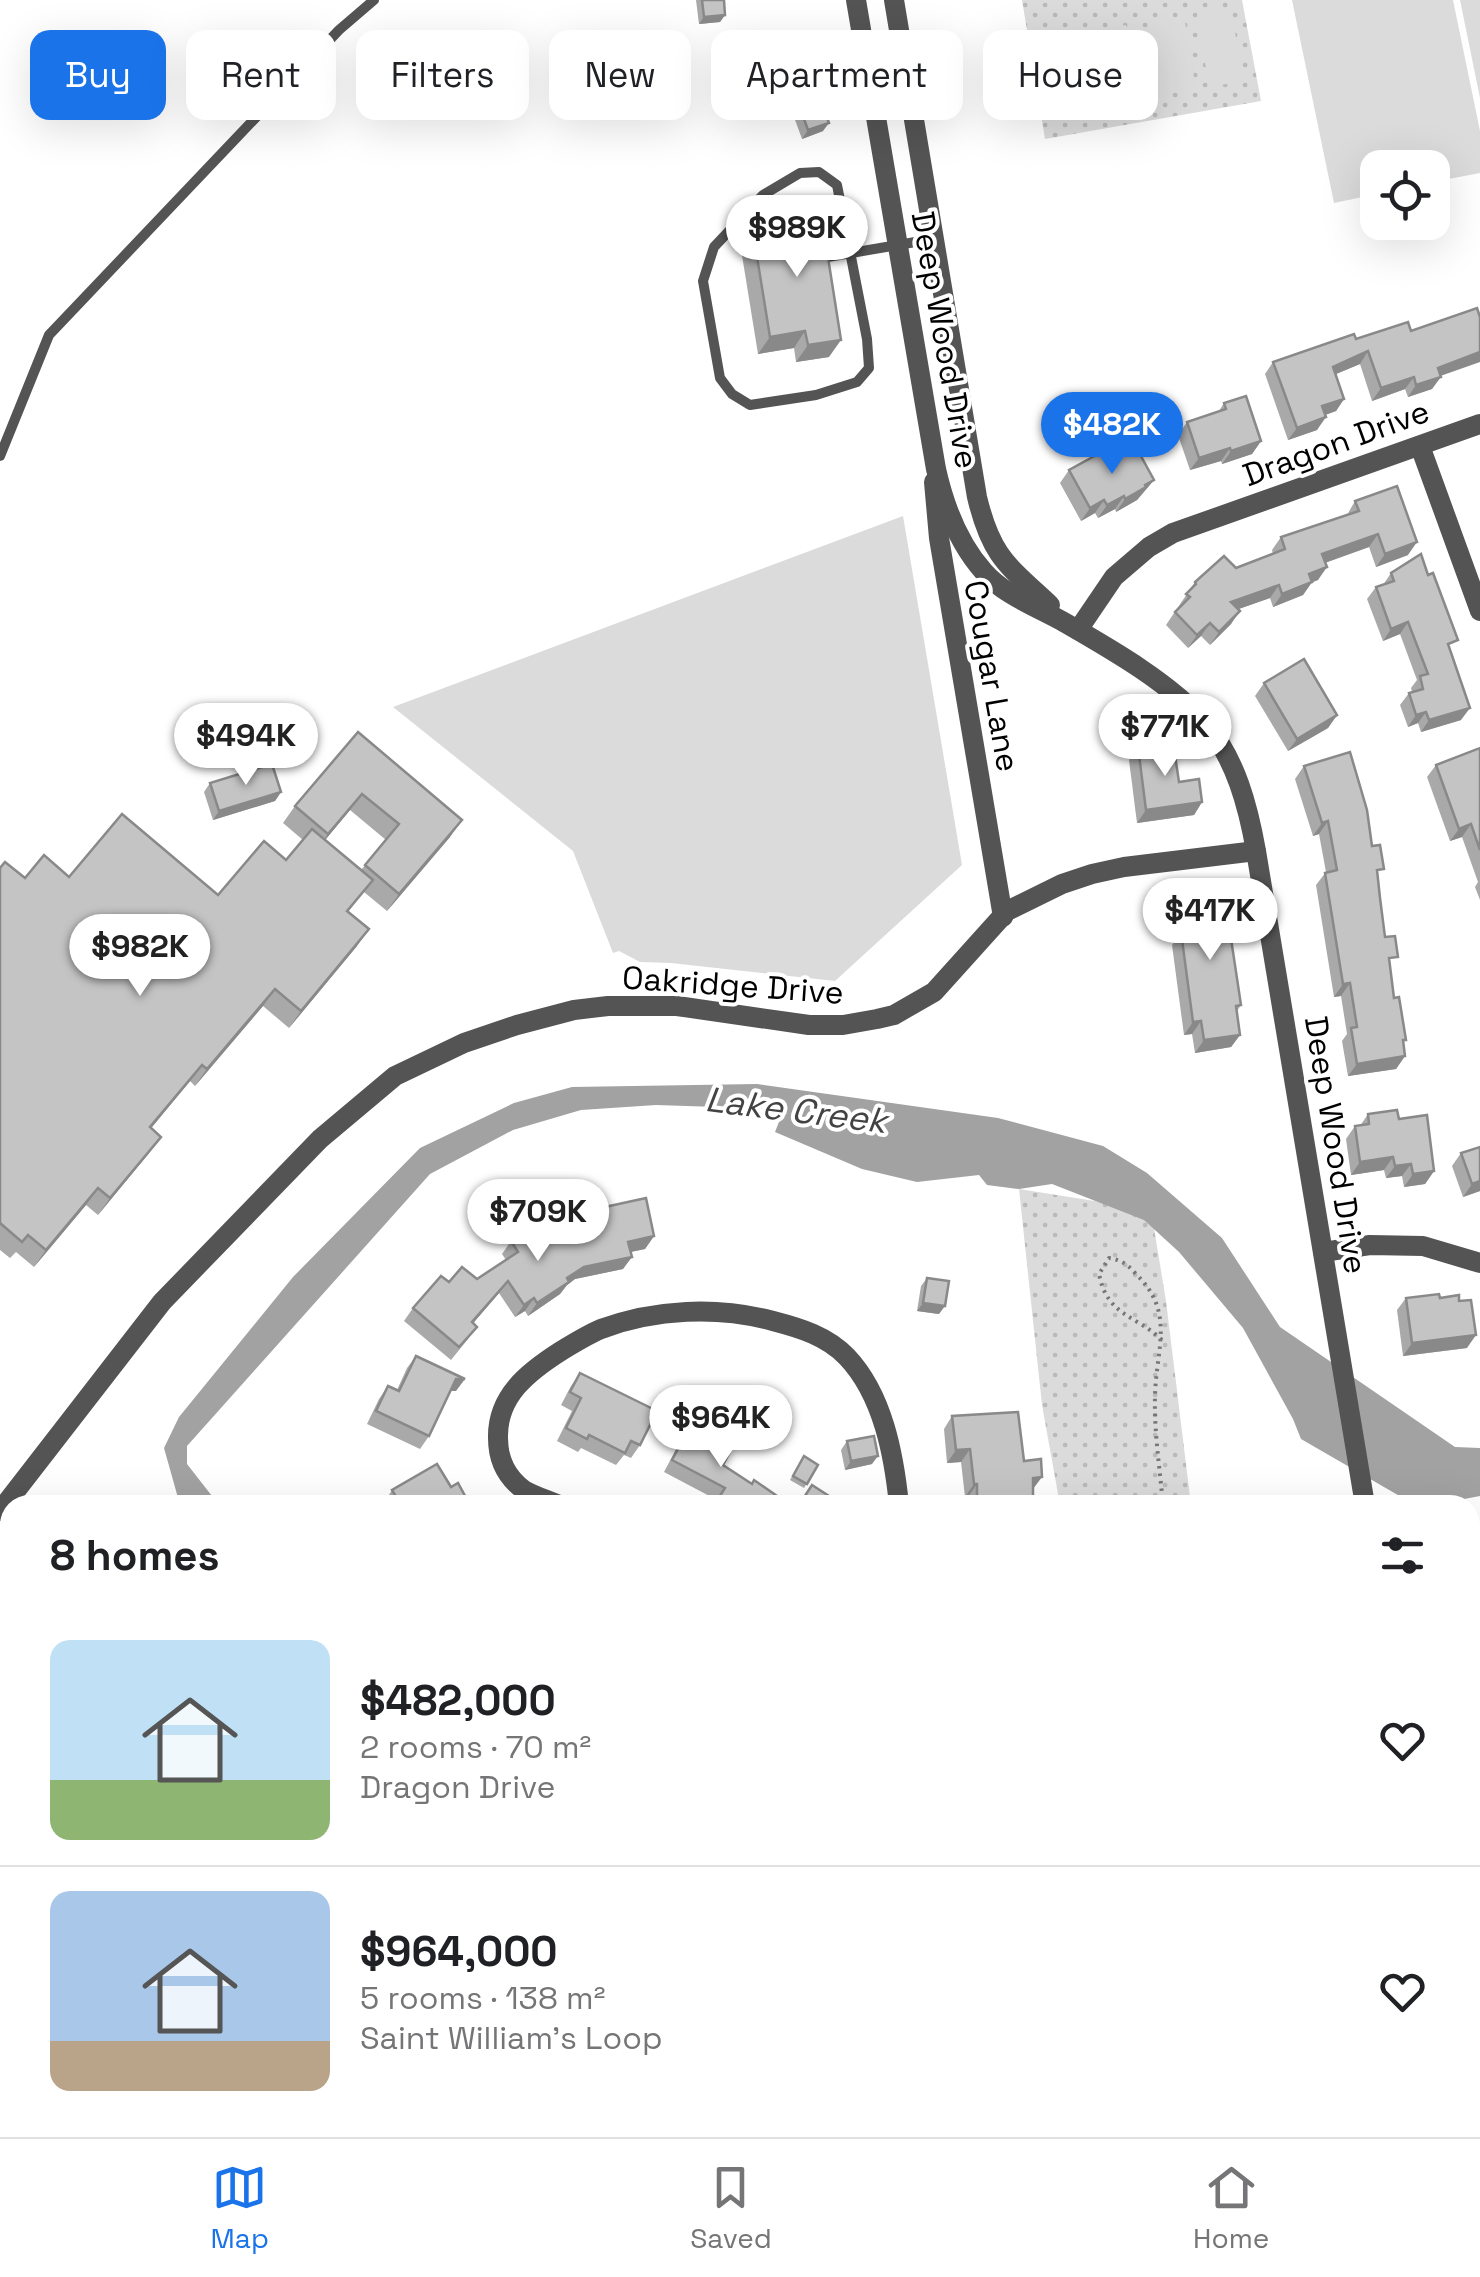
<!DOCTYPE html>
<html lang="en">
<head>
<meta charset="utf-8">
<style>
	:root { --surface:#fff; --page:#f6f6f6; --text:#202124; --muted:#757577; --line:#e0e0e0; --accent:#1a73e8 }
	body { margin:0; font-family:"Space Grotesk",sans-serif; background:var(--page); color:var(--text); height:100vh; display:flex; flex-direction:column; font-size:38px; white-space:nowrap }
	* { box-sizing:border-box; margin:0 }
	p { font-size:32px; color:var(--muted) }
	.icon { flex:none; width:55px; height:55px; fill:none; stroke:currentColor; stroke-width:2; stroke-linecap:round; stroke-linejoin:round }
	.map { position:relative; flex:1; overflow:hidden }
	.sheet { position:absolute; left:0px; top:1495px; width:1480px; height:642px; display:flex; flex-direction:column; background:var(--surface); border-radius:30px 30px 0 0; box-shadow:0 10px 40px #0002 }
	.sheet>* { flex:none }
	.banner { position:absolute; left:30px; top:30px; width:1420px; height:90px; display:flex; gap:20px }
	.tools { position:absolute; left:1360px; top:150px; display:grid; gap:20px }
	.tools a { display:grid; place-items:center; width:90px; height:90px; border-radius:20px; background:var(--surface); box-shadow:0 10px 40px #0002; font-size:50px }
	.price { position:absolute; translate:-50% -85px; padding:0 22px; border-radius:35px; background:#fff; color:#222; font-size:32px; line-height:65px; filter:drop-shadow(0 2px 5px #0008) }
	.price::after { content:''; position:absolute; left:50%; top:60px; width:30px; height:22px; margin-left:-15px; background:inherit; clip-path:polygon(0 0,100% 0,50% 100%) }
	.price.active { background:var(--accent); color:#fff }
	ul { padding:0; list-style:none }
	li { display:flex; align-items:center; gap:30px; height:250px; padding:0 50px }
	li+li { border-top:2px solid var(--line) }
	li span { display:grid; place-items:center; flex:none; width:280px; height:200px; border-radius:20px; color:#555 }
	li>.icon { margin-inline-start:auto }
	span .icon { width:120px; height:120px; fill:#fffc; stroke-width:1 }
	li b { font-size:42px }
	h2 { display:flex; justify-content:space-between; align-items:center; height:120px; padding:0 50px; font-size:42px }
	.tag { padding:0 35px; border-radius:20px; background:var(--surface); box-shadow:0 10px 40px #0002; font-size:35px; line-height:90px }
	.tag.active { background:var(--accent); color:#fff }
	.tabs { display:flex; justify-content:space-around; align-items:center; height:140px; border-top:2px solid var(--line); background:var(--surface); font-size:28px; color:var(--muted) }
	.tabs a { display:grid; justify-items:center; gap:5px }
	.tabs .active { color:var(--accent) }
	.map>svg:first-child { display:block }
	.park { fill:url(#park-dots) }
	.pitch { fill:#dbdbdb }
	.water { fill:#a2a2a2 }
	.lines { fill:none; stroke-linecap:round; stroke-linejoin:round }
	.path { stroke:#767676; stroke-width:4; stroke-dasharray:2.5 5; stroke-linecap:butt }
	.service { stroke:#545454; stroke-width:10 }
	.minor { stroke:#545454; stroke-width:20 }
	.tertiary { stroke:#545454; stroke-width:20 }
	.wall { fill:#a9a9a9; fill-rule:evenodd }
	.shaded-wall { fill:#898989 }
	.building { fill:#c4c4c4; stroke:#898989; stroke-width:2.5 }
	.labels { text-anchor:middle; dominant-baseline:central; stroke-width:8; stroke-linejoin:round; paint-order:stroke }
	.street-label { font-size:32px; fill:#000; stroke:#fff }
	.water-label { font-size:35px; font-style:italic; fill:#434343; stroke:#fff }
</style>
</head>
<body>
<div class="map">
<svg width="1480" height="2137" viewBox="0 0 1480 2137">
	<defs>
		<pattern id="park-dots" width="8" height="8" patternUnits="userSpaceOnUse" patternTransform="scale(2.5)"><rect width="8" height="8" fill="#dbdbdb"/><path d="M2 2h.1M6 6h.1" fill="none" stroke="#bababa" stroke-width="1.8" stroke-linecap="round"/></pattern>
	</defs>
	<rect width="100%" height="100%" fill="#fff"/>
	<g class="park">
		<path d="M1022,0H1242L1261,101L1045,139Z"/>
		<path d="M1019,1189L1151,1210L1166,1301L1191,1505H1060L1042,1405Z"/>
		<path d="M1155,2128H1305L1306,2137H1156Z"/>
	</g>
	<g class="pitch">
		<path d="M1292,0H1453L1480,131V173L1433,182L1432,168H1378L1377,194L1334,203Z"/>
		<path d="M1460,0H1480V98Z"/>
		<path d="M1231,8L1243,81L1209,87L1197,13Z"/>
		<path d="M1184,16L1196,89L1162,95L1150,22Z"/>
		<path d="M1126,25L1138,98L1104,104L1092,30Z"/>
		<path d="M1080,34L1092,108L1058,113L1046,39Z"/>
		<path d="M903,516L962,865L835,981L671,963L640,962L619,951L613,953L573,851L393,707Z"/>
	</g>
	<path class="water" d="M757,1084L998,1118L1103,1146L1147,1173L1222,1238L1280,1327L1455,1447L1480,1448V1496L1443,1503L1403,1498L1301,1439L1293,1419L1243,1328L1179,1252L1144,1220L1052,1184L1019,1189L987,1185L979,1175L917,1182L862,1169L775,1132L784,1109L656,1105L581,1110L513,1130L430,1174L187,1446V1464L219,1505H180L164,1448L179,1417L293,1277L420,1148L514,1103L572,1087Z"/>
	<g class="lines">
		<g class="path">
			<path d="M1162,1340C1136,1315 1107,1316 1099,1274L1109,1258C1121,1260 1127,1264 1135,1273C1176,1312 1156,1348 1155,1396C1154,1433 1160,1469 1163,1505"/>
			<path d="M1273,2128L1274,2137"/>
		</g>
		<g class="service">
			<path d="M819,172L837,185L867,339L869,368L857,382L816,395L750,405L732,394L720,378L703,281L714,247L763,195L800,173Z"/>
			<path d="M816,259L933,239"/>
			<path d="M0,456L49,335L339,30L374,0"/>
			<path d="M1470,2095L1480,2094"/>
		</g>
		<g class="minor">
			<path d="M1420,446L1480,611"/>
			<path d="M934,482L939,538L1003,917"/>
			<path d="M1078,630L1114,577L1149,547L1173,533L1480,424"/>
			<path d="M559,1505C548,1500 534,1496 524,1490C506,1477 498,1460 498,1438C497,1396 528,1372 561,1351C574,1343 587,1335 601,1329C655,1309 717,1306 773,1321C800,1328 827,1336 847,1357C883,1395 894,1455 899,1505"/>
			<path d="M0,1511L162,1302L320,1139L395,1076L464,1043L517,1025L574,1010L608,1006H677L809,1025H843L877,1019L894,1015L934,992L1007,911L1062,884L1092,874L1124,867L1256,851"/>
			<path d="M1470,1723L1480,1720"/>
			<path d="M703,2128L707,2137"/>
			<path d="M180,2137L183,2128"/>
		</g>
		<g class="tertiary">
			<path d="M856,0L936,469C944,505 959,544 984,572C1004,595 1037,607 1062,621C1109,648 1171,683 1206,724C1236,760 1248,806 1256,851L1365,1505"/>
			<path d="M894,0L977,497C991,556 1007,565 1050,605"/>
			<path d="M1323,1252L1370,1245L1423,1246L1480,1263"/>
			<path d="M1466,2128L1468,2137"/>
		</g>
	</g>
	<g class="wall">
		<path d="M696,0H724L725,15L720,22L699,24Z"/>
		<path d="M800,108L823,131L802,139L794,117Z"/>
		<path d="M752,226L818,243L829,357L796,362L794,348L758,354L740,243Z"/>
		<path d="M1411,331L1440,376L1432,389L1408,397L1405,389L1372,401L1360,364L1336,374L1344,399L1336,411L1325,415L1317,430L1288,440L1265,374L1273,362L1340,340Z"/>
		<path d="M1224,403L1261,441L1252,454L1222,464L1221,461L1190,470L1178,435L1187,422L1219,411Z"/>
		<path d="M1069,422L1111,430L1074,450L1063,431Z"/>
		<path d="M1108,462L1154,480L1137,500L1116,512L1115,509L1098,518L1095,513L1081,521L1060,483L1069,470Z"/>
		<path d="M1355,501L1408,555L1376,567L1369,547L1325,563L1318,580L1312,582L1303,595L1273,607L1270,598L1238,609L1231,624L1210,645L1201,636L1188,648L1166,625L1195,582L1273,554L1272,550L1281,537L1347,515Z"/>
		<path d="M1391,573L1450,651L1461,720L1421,732L1418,723L1408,727L1400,705L1409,693L1412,692L1411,688L1417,680L1400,634L1383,641L1367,599L1376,587L1383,585Z"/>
		<path d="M1264,683L1337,715L1328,728L1288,751L1255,696Z"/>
		<path d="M358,732L450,837L387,911L364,892L348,912L357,946L289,1028L263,1006L195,1086L190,1081L151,1128L149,1153L98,1215L86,1205L34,1267L16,1252L10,1258L0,1250V868L25,878L69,877L218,895L286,860L303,840L283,823L295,806ZM350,810L386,840L361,870L325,840Z"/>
		<path d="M1138,747L1202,802L1194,815L1137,823L1129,760Z"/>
		<path d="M1480,748V900L1475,887L1478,882L1462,837L1450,841L1427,777L1436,765Z"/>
		<path d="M1304,766L1377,878L1394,998L1405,1056L1396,1069L1348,1076L1342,1041L1347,1034L1341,996L1334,997L1316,885L1326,872L1319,834L1313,836L1295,779Z"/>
		<path d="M210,783L281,792L275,801L213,820L204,792Z"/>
		<path d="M1180,888L1221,913L1241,1005L1237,1011L1240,1035L1231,1047L1195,1053L1192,1034L1184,1035L1172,945L1177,939L1171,901Z"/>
		<path d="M1368,1114L1399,1119L1434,1171L1425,1184L1404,1187L1402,1176L1386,1178L1384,1170L1351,1175L1346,1139L1355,1126H1360Z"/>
		<path d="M1480,1147V1191L1463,1197L1452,1166L1461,1153Z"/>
		<path d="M559,1217L654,1236L645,1249L631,1252L623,1269L575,1279L567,1285L560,1294L528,1316L525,1311L515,1317L499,1293L473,1323L468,1339L451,1360L404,1321L413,1308L449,1282L477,1279L506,1260L502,1254L511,1241Z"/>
		<path d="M927,1278L939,1314L917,1311L921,1286Z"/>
		<path d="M1406,1298H1440L1467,1348L1403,1356L1397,1310Z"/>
		<path d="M416,1356L456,1391H450L429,1436L420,1449L367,1424L379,1399L388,1386L397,1390L407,1368Z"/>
		<path d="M580,1373L640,1445L631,1458L624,1455L616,1465L581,1448L578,1452L557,1441L572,1411L561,1405L571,1386Z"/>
		<path d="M952,1416L1024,1461L1033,1489V1505H968V1497H965L961,1462L947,1463L944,1429Z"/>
		<path d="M691,1424L723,1465L752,1484L717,1500L664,1472L683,1436Z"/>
		<path d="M847,1441L872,1464L845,1470L841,1450Z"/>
		<path d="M804,1456L818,1465L804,1488L790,1480Z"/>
		<path d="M451,1487L470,1505H385L384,1503L392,1490Z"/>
		<path d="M10,1611V1683L0,1677V1616Z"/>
		<path d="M412,2128H580L575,2137H498L479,2128L475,2137H414L410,2131Z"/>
		<path d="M791,2128H837V2137H789L788,2131Z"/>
	</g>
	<g class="shaded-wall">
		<path d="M725,15L720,22L699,24L704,17Z"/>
		<path d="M829,123L823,131L802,139L808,130Z"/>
		<path d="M805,331L794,348L758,354L770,337Z"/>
		<path d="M841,340L829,357L796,362L808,345Z"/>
		<path d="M1368,351L1360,364L1324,379L1333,367Z"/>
		<path d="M1480,352V362L1429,380L1438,368Z"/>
		<path d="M1414,377L1405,389L1372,401L1381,388Z"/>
		<path d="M1441,377L1432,389L1408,397L1416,385Z"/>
		<path d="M1344,399L1336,411L1314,419L1322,406Z"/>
		<path d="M1326,417L1317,430L1288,440L1297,428Z"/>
		<path d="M1117,422L1111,430L1074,450L1080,441Z"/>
		<path d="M1261,441L1252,454L1222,464L1231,451Z"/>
		<path d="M1230,448L1221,461L1190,470L1199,458Z"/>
		<path d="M1154,480L1137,500L1116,512L1125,499Z"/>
		<path d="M1124,496L1115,509L1098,518L1107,505Z"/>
		<path d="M1104,500L1095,513L1081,521L1090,508Z"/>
		<path d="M1378,534L1369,547L1313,567L1322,554Z"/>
		<path d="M1417,542L1408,555L1376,567L1385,554Z"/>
		<path d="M1327,567L1318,580L1300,587L1309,574Z"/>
		<path d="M1312,582L1303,595L1273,607L1282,594Z"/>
		<path d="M1279,585L1270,598L1222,615L1231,602Z"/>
		<path d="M1240,611L1231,624L1210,645L1219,632Z"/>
		<path d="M1408,622L1400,634L1383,641L1391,629Z"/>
		<path d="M1210,623L1201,636L1188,648L1197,635Z"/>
		<path d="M1470,708L1461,720L1421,732L1429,720Z"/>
		<path d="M1426,712L1418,723L1408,727L1416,715Z"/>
		<path d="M1337,715L1328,728L1288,751L1297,739Z"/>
		<path d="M281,792L275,801L213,820L219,811Z"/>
		<path d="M362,794L350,810L316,851L328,834Z"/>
		<path d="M1202,802L1194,815L1137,823L1146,810Z"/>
		<path d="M462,820L450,837L387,911L399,894Z"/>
		<path d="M1328,821L1319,834L1313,836L1322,823Z"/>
		<path d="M1471,824L1462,837L1450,841L1459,829Z"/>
		<path d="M369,929L357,946L289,1028L301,1011Z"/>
		<path d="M1350,983L1341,996L1334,997L1343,984Z"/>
		<path d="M275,989L263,1006L195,1086L207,1069Z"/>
		<path d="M1201,1021L1192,1034L1184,1035L1193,1022Z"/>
		<path d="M1240,1035L1231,1047L1195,1053L1204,1040Z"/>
		<path d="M1405,1056L1396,1069L1348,1076L1357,1064Z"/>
		<path d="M202,1065L190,1081L138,1144L150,1127Z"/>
		<path d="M161,1137L149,1153L98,1215L110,1198Z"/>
		<path d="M1393,1157L1384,1170L1351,1175L1360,1162Z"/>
		<path d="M1411,1164L1402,1176L1386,1178L1395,1166Z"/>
		<path d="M1434,1171L1425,1184L1404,1187L1413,1174Z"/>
		<path d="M1480,1181V1191L1463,1197L1472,1184Z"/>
		<path d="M98,1188L86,1205L34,1267L46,1250Z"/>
		<path d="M654,1236L645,1249L620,1254L628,1242Z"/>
		<path d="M632,1257L623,1269L575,1279L567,1285L560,1294L528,1316L537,1303L567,1278L584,1267Z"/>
		<path d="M508,1281L499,1293L463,1335L472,1322Z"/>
		<path d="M534,1298L525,1311L515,1317L524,1305Z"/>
		<path d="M923,1303L945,1306L939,1314L917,1311Z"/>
		<path d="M1476,1335L1467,1348L1403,1356L1412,1343Z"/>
		<path d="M456,1379H465L456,1391H447Z"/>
		<path d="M970,1449L961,1462L947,1463L956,1450Z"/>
		<path d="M878,1456L872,1464L845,1470L851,1461Z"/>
		<path d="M1042,1477L1033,1489V1478Z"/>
		<path d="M974,1484H977L968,1497H965Z"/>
		<path d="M1480,1635V1646L1470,1648L1471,1636Z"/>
		<path d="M0,1753H10L1,1766H0Z"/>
		<path d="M2,1836H10V1848H0Z"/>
		<path d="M424,2128H445L438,2137H417Z"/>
	</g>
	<g class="building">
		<path d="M702,0H724L725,15L704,17Z"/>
		<path d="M821,100L829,123L808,130L800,108Z"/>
		<path d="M821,215L824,233L820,236L817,243L820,248L827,251L841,340L808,345L805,331L770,337L752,226Z"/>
		<path d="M1477,308L1480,317V352L1438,368L1441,377L1416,385L1414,377L1381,388L1368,351L1333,367L1344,399L1322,406L1326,417L1297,428L1273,362L1354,334L1356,339L1408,322L1411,331Z"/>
		<path d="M1246,396L1261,441L1231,451L1230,448L1199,458L1187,422L1226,409L1224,403Z"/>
		<path d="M1106,403L1117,422L1080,441L1069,422Z"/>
		<path d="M1136,447L1154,480L1145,485L1146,487L1125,499L1124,496L1107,505L1104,500L1090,508L1069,470L1102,452L1108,462Z"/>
		<path d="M1397,486L1417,542L1385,554L1378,534L1322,554L1327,567L1309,574L1312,582L1282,594L1279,585L1231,602L1240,611L1219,632L1210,623L1197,635L1175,612L1190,597L1186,594L1196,584L1195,582L1224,556L1236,568L1285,549L1281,537L1359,511L1355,501Z"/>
		<path d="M1421,554L1428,575L1433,573L1458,640L1448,644L1470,708L1429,720L1426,712L1416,715L1409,693L1423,689L1420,676L1428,674L1408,622L1391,629L1376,587L1394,581L1391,573Z"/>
		<path d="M1304,659L1337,715L1297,739L1264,683Z"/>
		<path d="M358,732L462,820L399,894L365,865L399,824L362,794L328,834L295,806Z"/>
		<path d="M1173,742L1179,782L1199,779L1202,802L1146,810L1138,747Z"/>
		<path d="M1480,748V850L1471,824L1459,829L1436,765Z"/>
		<path d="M1350,752L1367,810L1372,846L1380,845L1384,869L1377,870L1380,898L1385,937L1395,936L1398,957L1389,958L1394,998L1399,997L1406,1040H1403L1405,1056L1357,1064L1351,1028L1357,1027L1350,983L1343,984L1325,873L1337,870L1328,821L1322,823L1304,766Z"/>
		<path d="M272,764L281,792L219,811L210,783Z"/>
		<path d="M122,814L218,895L264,841L286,860L312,829L373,880L347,911L369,929L301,1011L275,989L207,1069L202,1065L150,1127L161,1137L110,1198L98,1188L46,1250L28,1235L22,1242L0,1223V868L5,862L25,878L44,855L69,877Z"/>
		<path d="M1217,883L1221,913L1227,912L1241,1005L1236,1006L1240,1035L1204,1040L1201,1021L1193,1022L1181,932L1186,931L1180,888Z"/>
		<path d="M1397,1110L1399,1119L1427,1115L1434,1171L1413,1174L1411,1164L1395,1166L1393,1157L1360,1162L1355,1126L1369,1124L1368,1114Z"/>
		<path d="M1480,1147V1181L1472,1184L1461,1153Z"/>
		<path d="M646,1198L654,1236L628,1242L632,1257L584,1267L567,1278L569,1282L537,1303L534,1298L524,1305L508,1281L472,1322L477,1327L459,1347L413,1308L441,1276L449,1282L462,1267L477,1279L518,1252L511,1241L554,1211L559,1217Z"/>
		<path d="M927,1278L949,1281L945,1306L923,1303Z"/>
		<path d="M1439,1294L1440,1298L1459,1295V1301L1471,1300L1476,1335L1412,1343L1406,1298Z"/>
		<path d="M416,1356L465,1379H456L429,1436L376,1411L388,1386L399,1391Z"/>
		<path d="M580,1373L657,1411L640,1445L631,1441L625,1453L589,1435L587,1439L566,1428L581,1398L570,1392Z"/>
		<path d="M1018,1412L1024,1461L1041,1459L1042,1477L1033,1478V1505H977V1484H974L970,1449L956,1450L952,1416Z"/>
		<path d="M691,1424L733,1446L723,1465L752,1484L754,1480L790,1505H714L725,1488L672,1460Z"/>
		<path d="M874,1436L878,1456L851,1461L847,1441Z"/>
		<path d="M804,1456L818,1465L807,1484L793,1476Z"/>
		<path d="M437,1464L451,1487L458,1483L470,1505H401L392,1490Z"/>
		<path d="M812,1485L835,1500L832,1505H799Z"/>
		<path d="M1480,1583V1635L1471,1636L1470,1585Z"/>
		<path d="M5,1608L10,1611V1665L0,1659V1617Z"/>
		<rect x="0" y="1705" width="10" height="48"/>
		<path d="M0,1782H4L3,1790H10V1836H2V1877L6,1879L0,1901Z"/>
		<path d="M70,2128H126L123,2137H67Z"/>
		<path d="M446,2128H480L475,2137H452L443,2133Z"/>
		<path d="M537,2128H580L575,2137H557Z"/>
		<path d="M798,2128H837V2137H799Z"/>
		<path d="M1373,2128H1410L1411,2137H1367L1366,2130Z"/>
	</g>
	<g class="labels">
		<g class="street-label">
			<text transform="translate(945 340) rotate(80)">Deep Wood Drive</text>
			<text transform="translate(1336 443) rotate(-20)">Dragon Drive</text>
			<text transform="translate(992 676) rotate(80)">Cougar Lane</text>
			<text transform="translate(733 985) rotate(4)">Oakridge Drive</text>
			<text transform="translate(1336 1145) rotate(81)">Deep Wood Drive</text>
		</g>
		<g class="water-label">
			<text transform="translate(796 1110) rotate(7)">Lake Creek</text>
		</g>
	</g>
</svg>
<div class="tools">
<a><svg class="icon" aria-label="locate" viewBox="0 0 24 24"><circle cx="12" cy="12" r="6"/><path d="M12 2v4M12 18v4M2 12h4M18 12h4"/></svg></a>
</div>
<b class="price" style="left:797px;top:280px">$989K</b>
<b class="price active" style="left:1112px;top:477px">$482K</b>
<b class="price" style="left:1165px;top:779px">$771K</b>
<b class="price" style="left:246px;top:788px">$494K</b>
<b class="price" style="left:1210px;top:963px">$417K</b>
<b class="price" style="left:140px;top:999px">$982K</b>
<b class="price" style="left:538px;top:1264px">$709K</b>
<b class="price" style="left:721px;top:1470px">$964K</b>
<div class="banner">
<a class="tag active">Buy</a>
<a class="tag">Rent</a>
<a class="tag">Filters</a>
<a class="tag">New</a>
<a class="tag">Apartment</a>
<a class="tag">House</a>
</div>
<section class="sheet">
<h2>8 homes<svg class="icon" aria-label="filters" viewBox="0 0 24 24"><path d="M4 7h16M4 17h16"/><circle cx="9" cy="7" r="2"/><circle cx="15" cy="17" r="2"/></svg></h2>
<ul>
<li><span style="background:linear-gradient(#bfe0f5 70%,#8fb573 0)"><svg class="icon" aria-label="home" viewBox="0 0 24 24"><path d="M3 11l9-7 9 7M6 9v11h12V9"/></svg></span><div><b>$482,000</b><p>2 rooms · 70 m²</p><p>Dragon Drive</p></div><svg class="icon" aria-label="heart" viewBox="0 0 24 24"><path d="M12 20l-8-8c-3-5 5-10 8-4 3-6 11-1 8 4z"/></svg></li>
<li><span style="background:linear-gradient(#a9c7e8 75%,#b9a48a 0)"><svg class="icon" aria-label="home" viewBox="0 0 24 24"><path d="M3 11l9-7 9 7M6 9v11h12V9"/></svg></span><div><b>$964,000</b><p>5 rooms · 138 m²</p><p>Saint William's Loop</p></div><svg class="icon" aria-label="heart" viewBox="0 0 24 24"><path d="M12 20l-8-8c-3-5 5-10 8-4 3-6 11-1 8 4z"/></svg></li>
</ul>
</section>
</div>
<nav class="tabs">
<a class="active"><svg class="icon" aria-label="map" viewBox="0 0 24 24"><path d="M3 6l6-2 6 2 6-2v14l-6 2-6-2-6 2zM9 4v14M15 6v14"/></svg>Map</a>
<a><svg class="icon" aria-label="saved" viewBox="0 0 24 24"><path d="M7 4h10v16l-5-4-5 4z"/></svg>Saved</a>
<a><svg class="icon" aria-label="home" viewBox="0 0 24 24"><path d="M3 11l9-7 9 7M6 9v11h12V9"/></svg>Home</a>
</nav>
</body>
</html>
